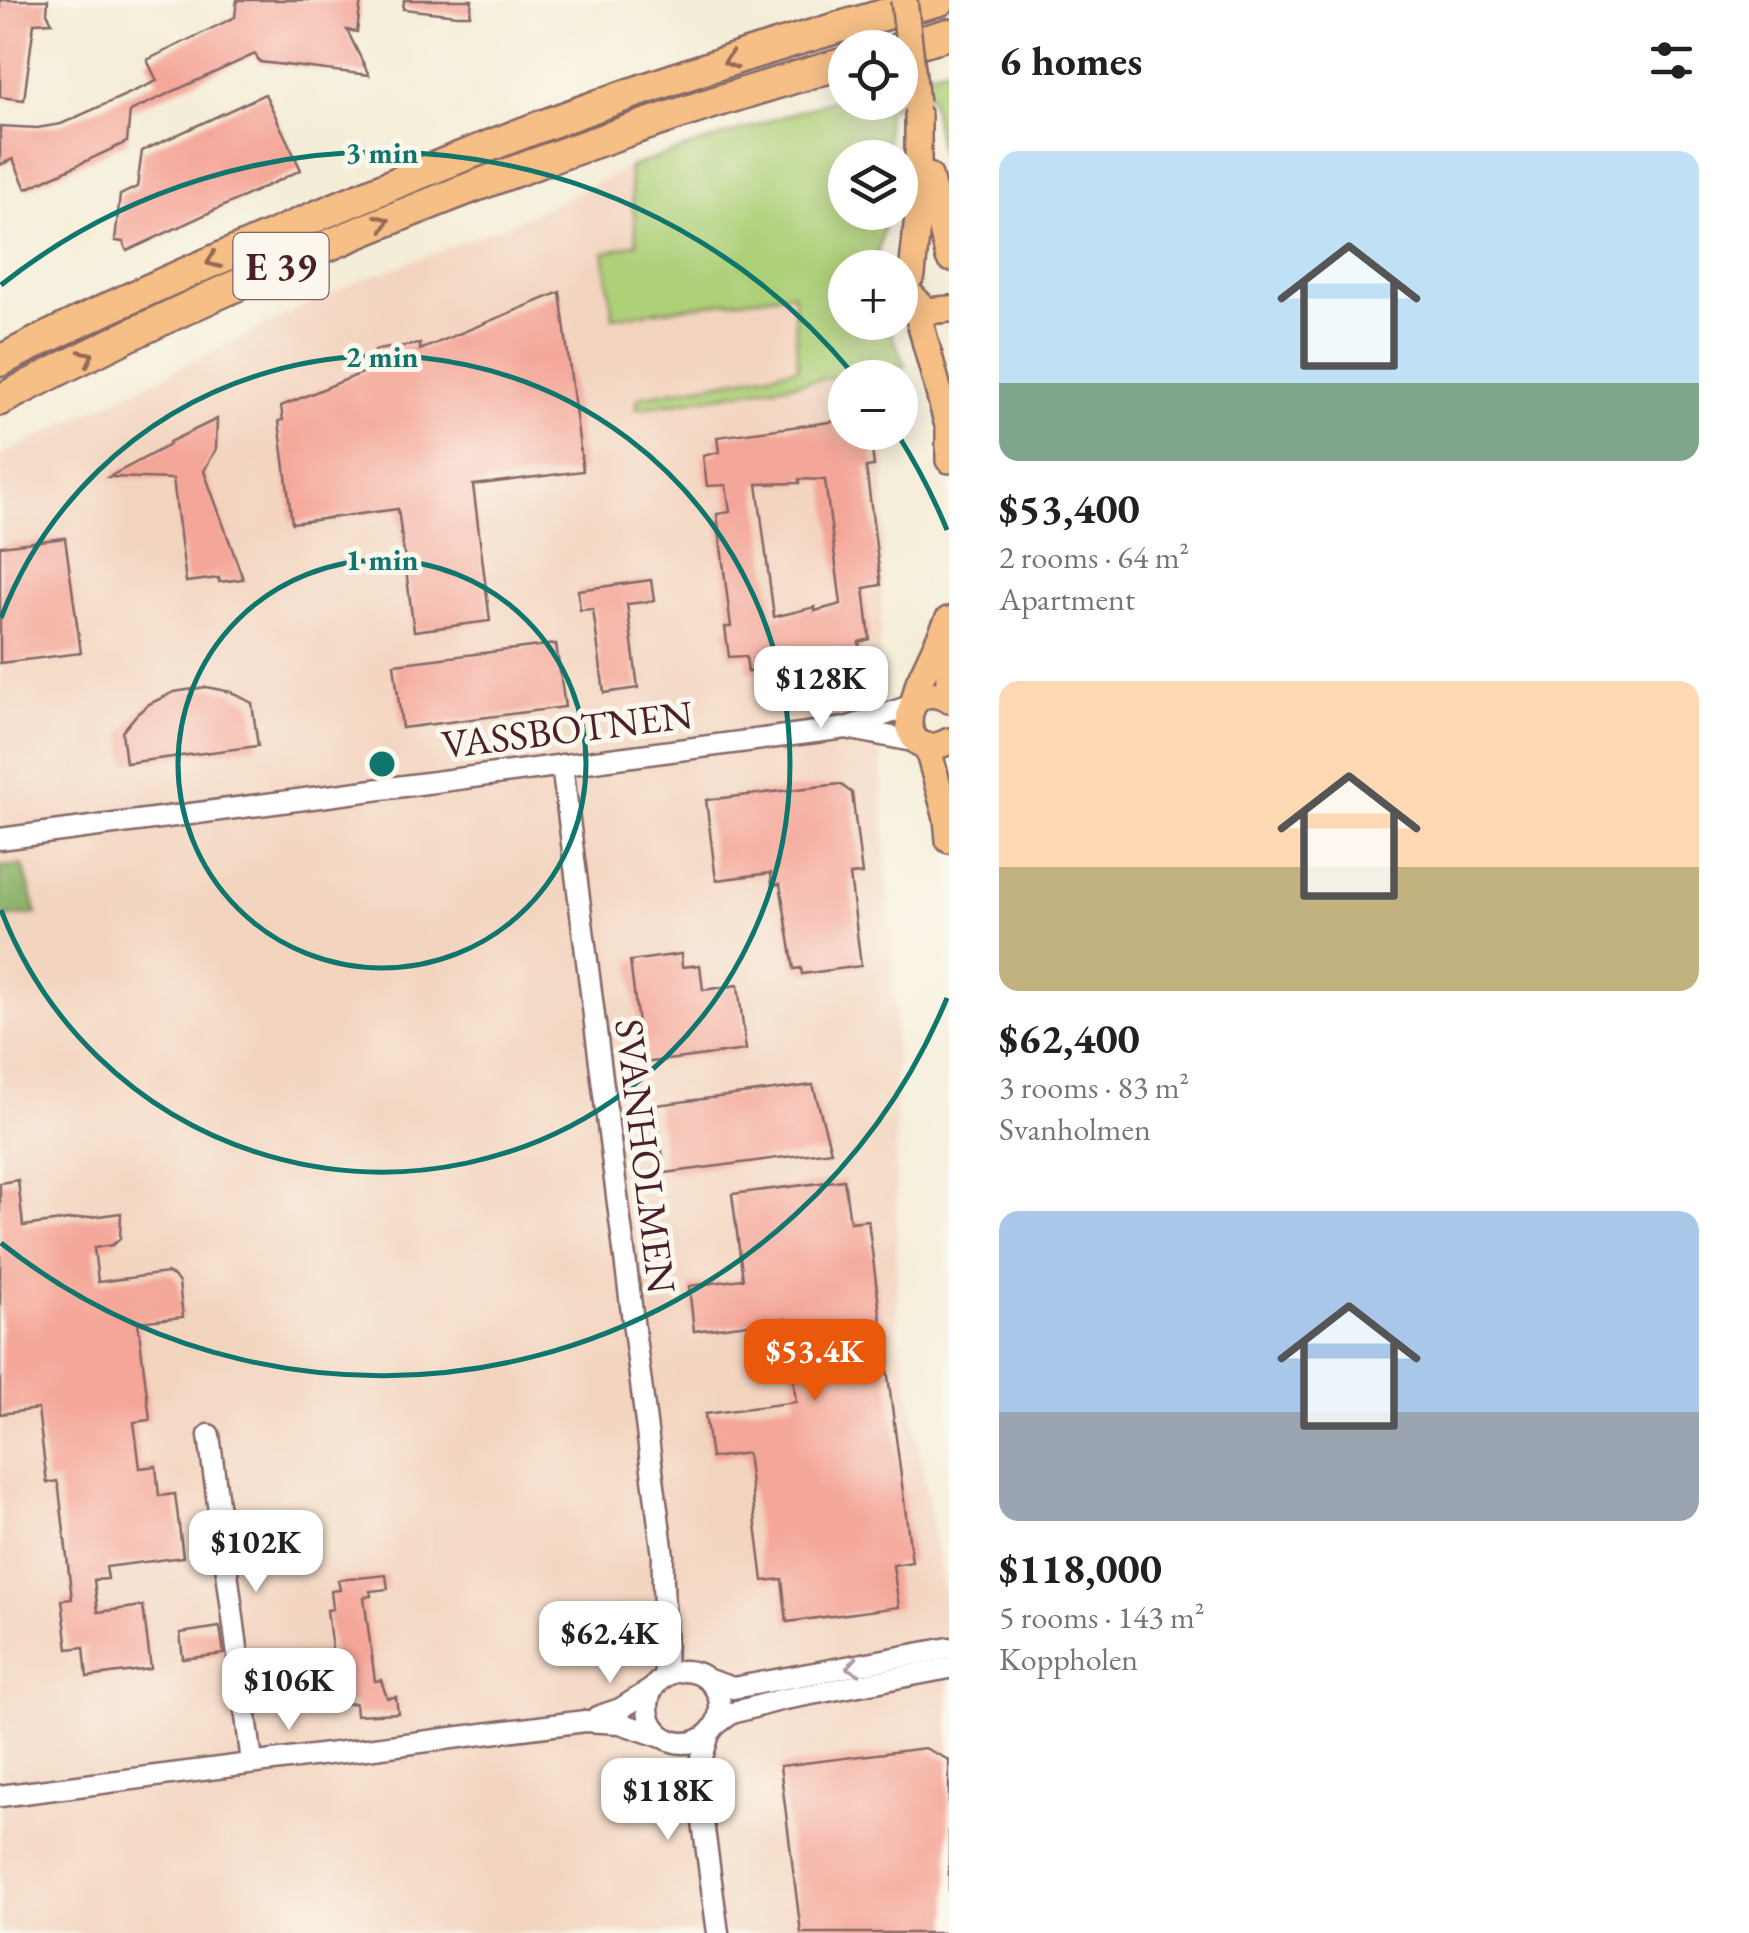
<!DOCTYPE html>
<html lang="en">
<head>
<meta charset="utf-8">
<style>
	:root { --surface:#fff; --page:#f2f2f2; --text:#202124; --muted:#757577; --accent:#ea580c }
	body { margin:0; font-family:"EB Garamond",serif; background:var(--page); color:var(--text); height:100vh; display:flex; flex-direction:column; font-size:38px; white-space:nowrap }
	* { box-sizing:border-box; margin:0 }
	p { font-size:32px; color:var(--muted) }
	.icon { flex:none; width:55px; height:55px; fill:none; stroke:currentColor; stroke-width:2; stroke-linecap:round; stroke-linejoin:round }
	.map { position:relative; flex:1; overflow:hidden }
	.side { display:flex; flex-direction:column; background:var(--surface); width:800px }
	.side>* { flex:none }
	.tools { position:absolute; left:828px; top:30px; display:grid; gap:20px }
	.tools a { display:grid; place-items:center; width:90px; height:90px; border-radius:50%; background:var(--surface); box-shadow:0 5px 25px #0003; font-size:50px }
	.price { position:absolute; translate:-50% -85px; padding:0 22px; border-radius:20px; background:#fff; color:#222; font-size:32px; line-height:65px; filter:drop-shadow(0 2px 5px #0008) }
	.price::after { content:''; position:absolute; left:50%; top:60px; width:30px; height:22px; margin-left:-15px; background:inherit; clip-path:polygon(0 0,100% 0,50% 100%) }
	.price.selected { background:var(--accent); color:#fff }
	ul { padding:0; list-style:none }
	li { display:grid; align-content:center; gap:20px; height:530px; padding:0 50px }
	li span { display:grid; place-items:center; height:310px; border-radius:20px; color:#555 }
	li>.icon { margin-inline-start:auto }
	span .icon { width:180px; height:180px; fill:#fffc; stroke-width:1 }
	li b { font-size:42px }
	h2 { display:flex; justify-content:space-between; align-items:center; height:120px; padding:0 50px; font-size:42px }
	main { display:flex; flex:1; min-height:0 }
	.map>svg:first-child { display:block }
	.built { fill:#f3d4bf }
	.green { fill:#aed079; stroke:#7c7852; stroke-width:2.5 }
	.forest { fill:#8ab269; stroke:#6a684a; stroke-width:2.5 }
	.building { fill:#f4a698; fill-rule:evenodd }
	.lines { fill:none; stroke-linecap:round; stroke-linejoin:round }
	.minor-casing { stroke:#866767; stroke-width:25 }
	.major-casing { stroke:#866767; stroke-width:30 }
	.highway-casing { stroke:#866767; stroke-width:35 }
	.minor { stroke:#fff; stroke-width:20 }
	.major { stroke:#f5bf86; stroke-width:25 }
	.highway { stroke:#f5bf86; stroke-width:30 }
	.major-bridge-casing { stroke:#866767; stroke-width:30; stroke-linecap:butt }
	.major-bridge { stroke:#f5bf86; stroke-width:25 }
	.oneway { stroke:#976754 }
	.oneway2 { stroke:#ae9aa0 }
	.ring { fill:none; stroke:#0f766e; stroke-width:5 }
	.labels { text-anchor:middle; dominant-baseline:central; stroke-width:10; stroke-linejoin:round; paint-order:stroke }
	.shield { fill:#fbf7ec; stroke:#7f6065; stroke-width:2.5 }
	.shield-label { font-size:38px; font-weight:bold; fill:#4a1f2b }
	.street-label { font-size:40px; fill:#4a1f2b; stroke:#fbf7ec }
	.centre { fill:#0f766e; stroke:#fbf7ec; stroke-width:5 }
	.ring-label { font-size:30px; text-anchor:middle; font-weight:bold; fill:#0f766e; stroke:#fbf7ec; stroke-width:10; stroke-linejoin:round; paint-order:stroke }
</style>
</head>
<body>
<main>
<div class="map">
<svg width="949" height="1933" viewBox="0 0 949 1933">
	<rect width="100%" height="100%" fill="#fbf7ec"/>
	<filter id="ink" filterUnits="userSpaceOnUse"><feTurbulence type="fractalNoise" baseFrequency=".01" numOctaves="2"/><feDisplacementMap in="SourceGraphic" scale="20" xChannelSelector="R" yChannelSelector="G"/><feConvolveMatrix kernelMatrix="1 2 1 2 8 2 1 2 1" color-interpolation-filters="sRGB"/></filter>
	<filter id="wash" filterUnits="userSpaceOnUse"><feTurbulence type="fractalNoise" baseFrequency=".0048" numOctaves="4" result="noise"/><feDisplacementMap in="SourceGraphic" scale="40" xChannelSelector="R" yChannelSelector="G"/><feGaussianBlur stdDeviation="2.25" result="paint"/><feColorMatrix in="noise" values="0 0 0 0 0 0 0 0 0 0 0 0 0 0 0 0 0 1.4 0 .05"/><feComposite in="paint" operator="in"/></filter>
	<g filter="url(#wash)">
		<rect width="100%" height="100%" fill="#f4edd7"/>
		<path class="built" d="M629,167L637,243L793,293L798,368L640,397L802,385L845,378V432L886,433L878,719L895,1012L897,1323L949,1623V1933H0V456L351,284L511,224Z"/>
		<path class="green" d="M949,67V199L930,95L886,110L887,157L845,158V212L887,213L874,267L845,268V322L887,323L905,366L636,409L639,397L798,368L793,293L613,317L604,253L637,243L629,167L845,96V102H900V79Z"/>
		<path class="forest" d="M23,865L37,914L0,918V867Z"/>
		<g id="blocks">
			<g class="building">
				<path d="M0,0H48L47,13L52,22L34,23L24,100L0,97Z"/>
				<path d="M237,0H361L357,32L347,30L369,75L260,62L255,54L130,111L127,142L26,189L13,159L0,165V126L37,128L61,124L157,81L147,60L235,17Z"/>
				<path d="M404,0H472L470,15H457L403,9Z"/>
				<path d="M265,94L301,170L127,251L123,242L115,241L120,195L137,187L142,151Z"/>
				<path d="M560,292L583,471L473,485L490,621L414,631L398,509L292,523L279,421L283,420L281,406L377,367L375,350L420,344V350Z"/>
				<path d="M217,419L216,449L204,471L243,579L219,582V578L186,582L173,479L109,477L169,445V442Z"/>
				<path d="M845,420V432H875L877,448L872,449L874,466L866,467L881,585L864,588L870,639L859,642L861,658L748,672L746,656L729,657L725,627H731L717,514L730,512L726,485L707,486L703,456L719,452L717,437ZM799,479L825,480L841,604L815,611V607L774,617L757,484L799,483Z"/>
				<path d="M65,538L81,653L0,663V546Z"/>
				<path d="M651,580L654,601L627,604L638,688L604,693L593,609L580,610L578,590Z"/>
				<path d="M556,644L565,707L402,728L394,664Z"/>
				<path d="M206,687L231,692L252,703L258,746L126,763L122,732L137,714L149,704L174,692Z"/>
				<path d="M840,784L852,793L862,874L850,875L861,966L802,974L801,968L794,969L780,884L772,885L771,873L716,880L706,800Z"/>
				<path d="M681,954L682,967L700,965L703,990L738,985L746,1050L643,1063L630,961Z"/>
				<path d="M813,1085L831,1151L665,1173L656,1105Z"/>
				<path d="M18,1180L23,1226L121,1213L120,1239L112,1245L94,1248L98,1282L167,1273L174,1276L179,1283L183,1317L138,1322L150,1420L134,1422L140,1468L156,1466L159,1496L175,1494L183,1557L106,1567L108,1579L94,1580L98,1612L143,1606L151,1669L87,1677L84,1647L68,1649L62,1600L72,1599L59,1489L57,1481L47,1483L38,1409L0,1414V1183Z"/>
				<path d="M844,1180L850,1222L868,1220L912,1562L893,1565L899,1607L787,1622L782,1579L763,1581L747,1453L711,1458L705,1414L796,1402L786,1319L694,1331L689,1286L743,1279L732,1194Z"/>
				<path d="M386,1575L388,1589L370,1591L371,1596L364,1597L375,1681L381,1680L387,1698L396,1697L398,1713L356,1715L355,1703L345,1704L344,1695L338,1696L327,1610L333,1609L331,1591L340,1590L338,1580Z"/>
				<path d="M220,1627L224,1654L183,1659L180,1633Z"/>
				<path d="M925,1748L949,1760V1933H801L780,1766Z"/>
			</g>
		</g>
	</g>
	<g filter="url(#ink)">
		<use href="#blocks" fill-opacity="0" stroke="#866767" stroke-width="2.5"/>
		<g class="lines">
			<defs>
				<g id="minor">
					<path d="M913,705L846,728L918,742"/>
					<path d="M562,765L663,1556C661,1597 669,1636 664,1677"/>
					<path d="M0,839L846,728"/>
					<path d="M209,1435L252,1762"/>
					<circle cx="684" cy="1707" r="36"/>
					<path d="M709,1680L733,1688L949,1648"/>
					<path d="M597,1717L620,1709L652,1689"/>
					<path d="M717,1724L732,1713L780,1700L949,1668"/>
					<path d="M709,1734L698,1771V1785L718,1933"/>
					<path d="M0,1796L585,1721L620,1723L662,1737"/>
				</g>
				<g id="major">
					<path d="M929,176L949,258"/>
					<path d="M912,275L918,215V116"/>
					<path d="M912,296L927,311L949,309"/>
					<path d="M914,300L947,422"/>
					<path d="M949,405V460"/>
					<path d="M948,628L949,688"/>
					<path d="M949,700C897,671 895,770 949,741"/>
					<path d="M913,705L919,682L948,620"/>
					<path d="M927,746L947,818L949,840"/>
				</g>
				<g id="highway">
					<path d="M899,48L949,34"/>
					<path d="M0,361C83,318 169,280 255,243C477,145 704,60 940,0"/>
					<path d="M0,400C269,260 553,146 845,63"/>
				</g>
			</defs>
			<use href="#minor" class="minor-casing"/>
			<use href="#major" class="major-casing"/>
			<use href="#highway" class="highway-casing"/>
			<use href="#minor" class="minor"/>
			<use href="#major" class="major"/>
			<use href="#highway" class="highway"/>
			<defs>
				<path id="major-bridge" d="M904,0L916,103"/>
			</defs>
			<use href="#major-bridge" class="major-bridge-casing"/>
			<use href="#major-bridge" class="major-bridge"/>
		</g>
		<defs><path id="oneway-chevron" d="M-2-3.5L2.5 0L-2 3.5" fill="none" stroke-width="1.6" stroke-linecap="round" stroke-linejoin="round" transform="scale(2.5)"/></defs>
		<g class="oneway">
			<use href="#oneway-chevron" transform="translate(730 61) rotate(162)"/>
			<use href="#oneway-chevron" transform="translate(383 222) rotate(-22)"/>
			<use href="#oneway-chevron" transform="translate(213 261) rotate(156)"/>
			<use href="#oneway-chevron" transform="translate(87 357) rotate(-26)"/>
		</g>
		<use class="oneway2" href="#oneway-chevron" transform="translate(853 1667) rotate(170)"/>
	</g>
	<g class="ring">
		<circle cx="382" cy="764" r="204"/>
		<path d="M1 618A408 408 0 1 1 1 910"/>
		<path d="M947 998A612 612 0 0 1 1 1243M1 285A612 612 0 0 1 854 375M898 435A612 612 0 0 1 947 530"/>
	</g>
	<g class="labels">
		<rect class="shield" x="233.5" y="233" width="95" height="66" rx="8"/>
		<g class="shield-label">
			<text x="281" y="266">E 39</text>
		</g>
		<g class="street-label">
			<text transform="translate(567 729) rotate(-7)">VASSBOTNEN</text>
			<text transform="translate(646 1156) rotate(83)">SVANHOLMEN</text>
		</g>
	</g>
	<circle cx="382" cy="764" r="15" class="centre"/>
	<g class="ring-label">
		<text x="382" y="163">3 min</text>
		<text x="382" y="367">2 min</text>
		<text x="382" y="570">1 min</text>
	</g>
</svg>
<div class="tools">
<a><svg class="icon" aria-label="locate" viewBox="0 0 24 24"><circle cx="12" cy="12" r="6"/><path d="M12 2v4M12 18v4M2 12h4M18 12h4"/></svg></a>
<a><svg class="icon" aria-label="layers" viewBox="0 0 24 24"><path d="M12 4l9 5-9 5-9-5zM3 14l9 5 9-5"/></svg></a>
<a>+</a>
<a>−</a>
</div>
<b class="price" style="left:821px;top:731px">$128K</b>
<b class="price selected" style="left:815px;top:1404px">$53.4K</b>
<b class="price" style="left:256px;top:1595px">$102K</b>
<b class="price" style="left:610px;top:1686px">$62.4K</b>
<b class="price" style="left:289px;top:1733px">$106K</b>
<b class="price" style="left:668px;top:1843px">$118K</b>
</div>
<section class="side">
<h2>6 homes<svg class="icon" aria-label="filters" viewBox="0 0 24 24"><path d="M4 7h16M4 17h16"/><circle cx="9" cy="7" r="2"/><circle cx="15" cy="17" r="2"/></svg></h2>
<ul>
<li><span style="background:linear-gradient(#bfe0f5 75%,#7fa58c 0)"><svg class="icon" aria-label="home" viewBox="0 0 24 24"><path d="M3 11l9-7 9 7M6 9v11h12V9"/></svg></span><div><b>$53,400</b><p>2 rooms · 64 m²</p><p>Apartment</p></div></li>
<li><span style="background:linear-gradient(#ffd9b3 60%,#c2b280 0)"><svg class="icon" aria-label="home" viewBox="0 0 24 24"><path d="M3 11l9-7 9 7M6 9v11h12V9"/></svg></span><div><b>$62,400</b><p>3 rooms · 83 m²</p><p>Svanholmen</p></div></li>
<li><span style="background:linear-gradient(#a9c7e8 65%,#9aa5b1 0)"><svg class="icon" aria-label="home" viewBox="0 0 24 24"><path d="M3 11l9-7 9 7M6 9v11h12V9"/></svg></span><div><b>$118,000</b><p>5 rooms · 143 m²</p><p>Koppholen</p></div></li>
</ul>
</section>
</main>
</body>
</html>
